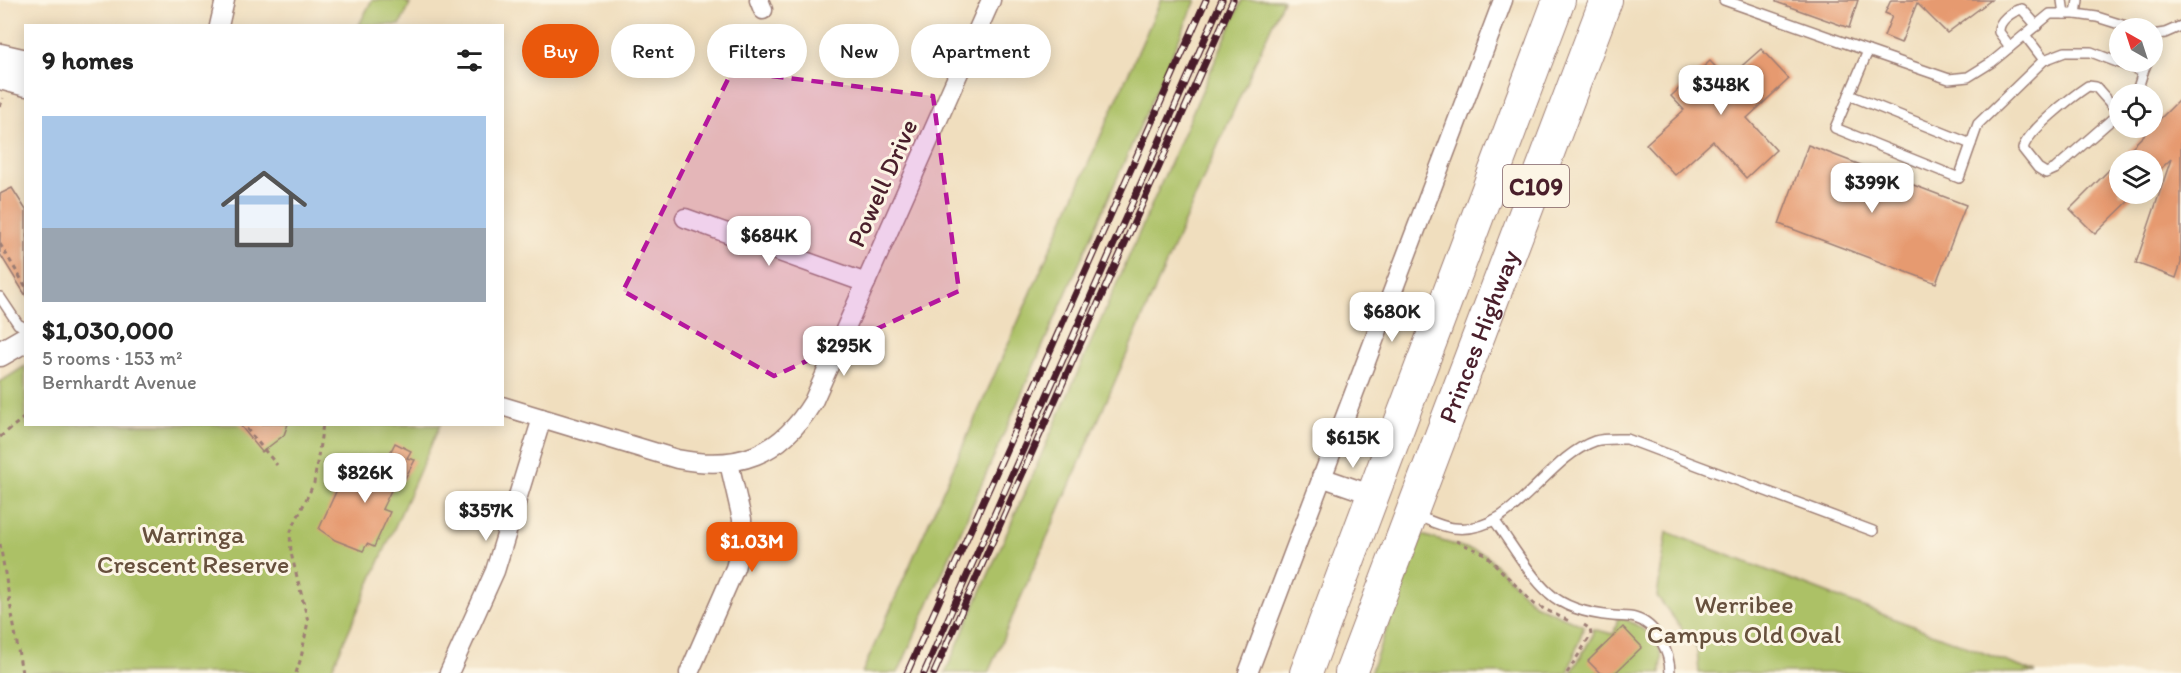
<!DOCTYPE html>
<html lang="en">
<head>
<meta charset="utf-8">
<style>
	:root { --surface:#fff; --page:#f2f2f2; --text:#222; --muted:#767676; --accent:#ea580c }
	body { margin:0; font-family:Itim,sans-serif; background:var(--page); color:var(--text); height:100vh; display:flex; flex-direction:column; font-size:22px; white-space:nowrap }
	* { box-sizing:border-box; margin:0 }
	p { font-size:20px; color:var(--muted) }
	.icon { flex:none; width:33px; height:33px; fill:none; stroke:currentColor; stroke-width:2; stroke-linecap:round; stroke-linejoin:round }
	.map { position:relative; flex:1; overflow:hidden }
	.details { position:absolute; left:24px; top:24px; width:480px; height:402px; display:flex; flex-direction:column; background:var(--surface); border-radius:0px; box-shadow:0 3px 15px #0003 }
	.details>* { flex:none }
	.top-card { position:absolute; left:522px; top:24px; width:570px; height:54px; display:flex; gap:12px }
	.needle { width:39px; rotate:321deg }
	.buttons { position:absolute; left:2109px; top:18px; display:grid; gap:12px }
	.buttons a { display:grid; place-items:center; width:54px; height:54px; border-radius:50%; background:var(--surface); box-shadow:0 3px 15px #0003; font-size:30px }
	.price { position:absolute; translate:-50% -51px; padding:0 14px; border-radius:12px; background:#fff; color:#222; font-size:20px; line-height:39px; filter:drop-shadow(0 2px 3px #0008) }
	.price::after { content:''; position:absolute; left:50%; top:36px; width:18px; height:14px; margin-left:-9px; background:inherit; clip-path:polygon(0 0,100% 0,50% 100%) }
	.price.selected { background:var(--accent); color:#fff }
	ul { padding:0; list-style:none }
	li { display:grid; align-content:center; gap:12px; height:318px; padding:0 18px }
	li span { display:grid; place-items:center; height:186px; border-radius:0px; color:#555 }
	li>.icon { margin-inline-start:auto }
	span .icon { width:108px; height:108px; fill:#fffc; stroke-width:1 }
	li b { font-size:26px }
	h2 { display:flex; justify-content:space-between; align-items:center; height:72px; padding:0 18px; font-size:26px }
	.pill { padding:0 21px; border-radius:27px; background:var(--surface); box-shadow:0 3px 15px #0003; font-size:21px; line-height:54px }
	.pill.selected { background:var(--accent); color:#fff }
	.map>svg:first-child { display:block }
	.green { fill:#acc166; stroke:#7b7048; stroke-width:1.5 }
	.building { fill:#e69a70 }
	.lines { fill:none; stroke-linecap:round; stroke-linejoin:round }
	.lane-casing { stroke:#9d7e74; stroke-width:12 }
	.street-casing { stroke:#9d7e74; stroke-width:21 }
	.secondary-casing { stroke:#9d7e74; stroke-width:27 }
	.highway-casing { stroke:#9d7e74; stroke-width:34 }
	.path { stroke:#9d7e74; stroke-width:3; stroke-dasharray:4.5 4.5; stroke-linecap:butt }
	.lane { stroke:#fff; stroke-width:9 }
	.street { stroke:#fff; stroke-width:18 }
	.secondary { stroke:#fff; stroke-width:24 }
	.highway { stroke:#fff; stroke-width:32 }
	.rail-casing { stroke:#4a1f2b; stroke-width:7 }
	.rail { stroke:#fcf5e5; stroke-width:4.5; stroke-dasharray:14; stroke-linecap:butt }
	.marked { fill:#b5179e; fill-opacity:0.2; stroke:#b5179e; stroke-width:4.5; stroke-dasharray:12 8; stroke-linejoin:round }
	.labels { text-anchor:middle; dominant-baseline:central; stroke-width:6; stroke-linejoin:round; paint-order:stroke }
	.shield { fill:#fcf5e5; stroke:#7f5f63; stroke-width:1.5 }
	.shield-label { font-size:24px; font-weight:bold; fill:#4a1f2b }
	.street-label { font-size:26px; fill:#4a1f2b; stroke:#fcf5e5 }
	.park-label { font-size:26px; fill:#67503d; stroke:#fcf5e5 }
</style>
</head>
<body>
<div class="map">
<svg width="2181" height="673" viewBox="0 0 2181 673">
	<rect width="100%" height="100%" fill="#fcf5e5"/>
	<filter id="ink" filterUnits="userSpaceOnUse"><feTurbulence type="fractalNoise" baseFrequency=".0167" numOctaves="2"/><feDisplacementMap in="SourceGraphic" scale="12" xChannelSelector="R" yChannelSelector="G"/><feConvolveMatrix kernelMatrix="1 2 1 2 8 2 1 2 1" color-interpolation-filters="sRGB"/></filter>
	<filter id="wash" filterUnits="userSpaceOnUse"><feTurbulence type="fractalNoise" baseFrequency=".008" numOctaves="4" result="noise"/><feDisplacementMap in="SourceGraphic" scale="24" xChannelSelector="R" yChannelSelector="G"/><feGaussianBlur stdDeviation="1.35" result="paint"/><feColorMatrix in="noise" values="0 0 0 0 0 0 0 0 0 0 0 0 0 0 0 0 0 1.4 0 .05"/><feComposite in="paint" operator="in"/></filter>
	<g filter="url(#wash)">
		<rect width="100%" height="100%" fill="#f0debe"/>
		<g class="green">
			<path d="M372,0H402L410,4L400,25H359Z"/>
			<path d="M1161,0H1196L898,673H862Z"/>
			<path d="M1242,0H1283L1207,170L988,673H945Z"/>
			<path d="M25,366L26,424L440,425L330,673H0V382Z"/>
			<path d="M1667,532L2036,673H1699L1697,649L1657,596Z"/>
			<path d="M1422,535L1485,554L1534,604L1584,626L1568,673H1370Z"/>
			<path d="M1618,617C1636,622 1659,637 1662,658C1662,663 1661,668 1661,673H1571L1593,635L1592,629L1614,634Z"/>
		</g>
		<g id="blocks">
			<g class="building">
				<path d="M1776,0H1858L1849,28L1776,2Z"/>
				<path d="M1891,0H1991L1947,33L1917,3L1901,43L1884,36L1892,16L1885,13Z"/>
				<path d="M1761,49L1789,79L1747,118L1776,150L1746,178L1713,141L1675,175L1646,144L1684,110L1671,96L1710,61L1727,79Z"/>
				<path d="M2181,98V263L2176,278L2136,263L2171,159L2152,177V160H2120V194H2136L2095,234L2070,209Z"/>
				<path d="M1808,145L1966,205L1936,283L1779,224Z"/>
				<path d="M12,188L26,210V296L0,254V194Z"/>
				<path d="M239,424H288L284,435L262,452Z"/>
				<path d="M395,443L411,451L407,458L415,460L404,480L398,476L382,509L390,512L374,547L367,544L363,551L335,540L319,529L344,474L373,487Z"/>
				<path d="M1623,627L1642,647L1615,673H1600L1588,661Z"/>
			</g>
		</g>
	</g>
	<g filter="url(#ink)">
		<use href="#blocks" fill-opacity="0" stroke="#9d7e74" stroke-width="1.5"/>
		<g class="lines">
			<defs>
				<g id="lane">
					<path d="M1724,0L1868,51"/>
					<path d="M2062,0L2064,14"/>
					<path d="M2076,14L2078,0"/>
					<path d="M2025,35L2044,60L2065,52H2091L2143,72L2147,62"/>
					<path d="M2152,35L2165,33L2181,26"/>
					<path d="M2010,47L1999,32C1998,21 2012,11 2022,9L2037,26"/>
					<path d="M2044,60L1978,124L1959,178L1835,128L1868,51L1949,79L1968,77L1992,62L2050,14H2076L2097,17L2132,28"/>
					<path d="M2133,94L2138,88L2143,72"/>
					<path d="M1849,95L1971,144"/>
					<path d="M2119,113L2096,87L2088,86C2073,96 2026,132 2023,149L2038,168L2046,173L2055,169L2119,113L2120,112"/>
					<path d="M0,297L18,324L26,328"/>
					<path d="M1415,515C1427,519 1441,527 1454,528C1514,535 1544,459 1595,441C1604,438 1618,439 1627,439L1873,531"/>
					<path d="M1494,520C1509,540 1531,578 1549,593C1565,608 1591,614 1613,616C1620,617 1628,616 1635,618C1657,624 1670,653 1670,673"/>
				</g>
				<g id="street">
					<path d="M759,0L763,10"/>
					<path d="M219,26L225,0"/>
					<path d="M685,218L866,283"/>
					<path d="M502,406L677,459C738,471 780,456 813,402L991,0"/>
					<path d="M1321,477L1373,495"/>
					<path d="M449,673L495,571L542,418"/>
					<path d="M689,673L735,568L742,542V519L729,463"/>
					<path d="M1248,673L1503,0"/>
				</g>
				<g id="secondary">
					<path d="M0,56L26,62"/>
					<path d="M0,77L26,84"/>
					<path d="M0,354L26,339"/>
				</g>
				<g id="highway">
					<path d="M1306,673L1559,0"/>
					<path id="s1" d="M1351,673L1606,0"/>
				</g>
			</defs>
			<use href="#lane" class="lane-casing"/>
			<use href="#street" class="street-casing"/>
			<use href="#secondary" class="secondary-casing"/>
			<use href="#highway" class="highway-casing"/>
			<g class="path">
				<path d="M0,107L3,98"/>
				<path d="M0,244L26,287"/>
				<path d="M239,424L246,428L277,465"/>
				<path d="M0,437L26,416"/>
				<path d="M1456,541L1485,554L1534,604L1569,621"/>
				<path d="M0,544L22,673"/>
				<path d="M296,673L301,658L308,621L291,553L290,533L314,483L323,424"/>
				<path d="M1567,673L1591,635L1590,629L1584,625"/>
			</g>
			<use href="#lane" class="lane"/>
			<use href="#street" class="street"/>
			<use href="#secondary" class="secondary"/>
			<use href="#highway" class="highway"/>
			<defs>
				<g id="rail">
					<path d="M907,673L1206,0"/>
					<path d="M924,673L1222,0"/>
					<path d="M934,673L1233,0"/>
				</g>
			</defs>
			<use href="#rail" class="rail-casing"/>
			<use href="#rail" class="rail"/>
		</g>
	</g>
	<path class="marked" d="M732,71L933,96L959,291L774,376L623,291Z"/>
	<g class="labels">
		<rect class="shield" x="1503" y="165" width="66" height="42" rx="4.5"/>
		<g class="shield-label">
			<text x="1536" y="186">C109</text>
		</g>
		<g class="street-label">
			<text transform="translate(882 183) rotate(-66)">Powell Drive</text>
			<text stroke="none"><textPath href="#s1" startOffset="360">Princes Highway</textPath></text>
		</g>
		<g class="park-label">
			<text x="193" y="534">Warringa<tspan x="193" dy="30">Crescent Reserve</tspan></text>
			<text x="1744" y="604">Werribee<tspan x="1744" dy="30">Campus Old Oval</tspan></text>
		</g>
	</g>
</svg>
<div class="buttons">
<a><svg class="needle" viewBox="-14 -14 28 28"><path d="M0-13l5 13h-10z" fill="#e53935"/><path d="M0 13l5-13h-10z" fill="#767676"/></svg></a>
<a><svg class="icon" aria-label="locate" viewBox="0 0 24 24"><circle cx="12" cy="12" r="6"/><path d="M12 2v4M12 18v4M2 12h4M18 12h4"/></svg></a>
<a><svg class="icon" aria-label="layers" viewBox="0 0 24 24"><path d="M12 4l9 5-9 5-9-5zM3 14l9 5 9-5"/></svg></a>
</div>
<b class="price" style="left:1721px;top:116px">$348K</b>
<b class="price" style="left:1872px;top:214px">$399K</b>
<b class="price" style="left:769px;top:267px">$684K</b>
<b class="price" style="left:1392px;top:343px">$680K</b>
<b class="price" style="left:844px;top:377px">$295K</b>
<b class="price" style="left:1353px;top:469px">$615K</b>
<b class="price" style="left:365px;top:504px">$826K</b>
<b class="price" style="left:486px;top:542px">$357K</b>
<b class="price selected" style="left:752px;top:573px">$1.03M</b>
<div class="top-card">
<a class="pill selected">Buy</a>
<a class="pill">Rent</a>
<a class="pill">Filters</a>
<a class="pill">New</a>
<a class="pill">Apartment</a>
</div>
<section class="details">
<h2>9 homes<svg class="icon" aria-label="filters" viewBox="0 0 24 24"><path d="M4 7h16M4 17h16"/><circle cx="9" cy="7" r="2"/><circle cx="15" cy="17" r="2"/></svg></h2>
<ul>
<li><span style="background:linear-gradient(#a9c7e8 60%,#9aa5b1 0)"><svg class="icon" aria-label="home" viewBox="0 0 24 24"><path d="M3 11l9-7 9 7M6 9v11h12V9"/></svg></span><div><b>$1,030,000</b><p>5 rooms · 153 m²</p><p>Bernhardt Avenue</p></div></li>
</ul>
</section>
</div>
</body>
</html>
